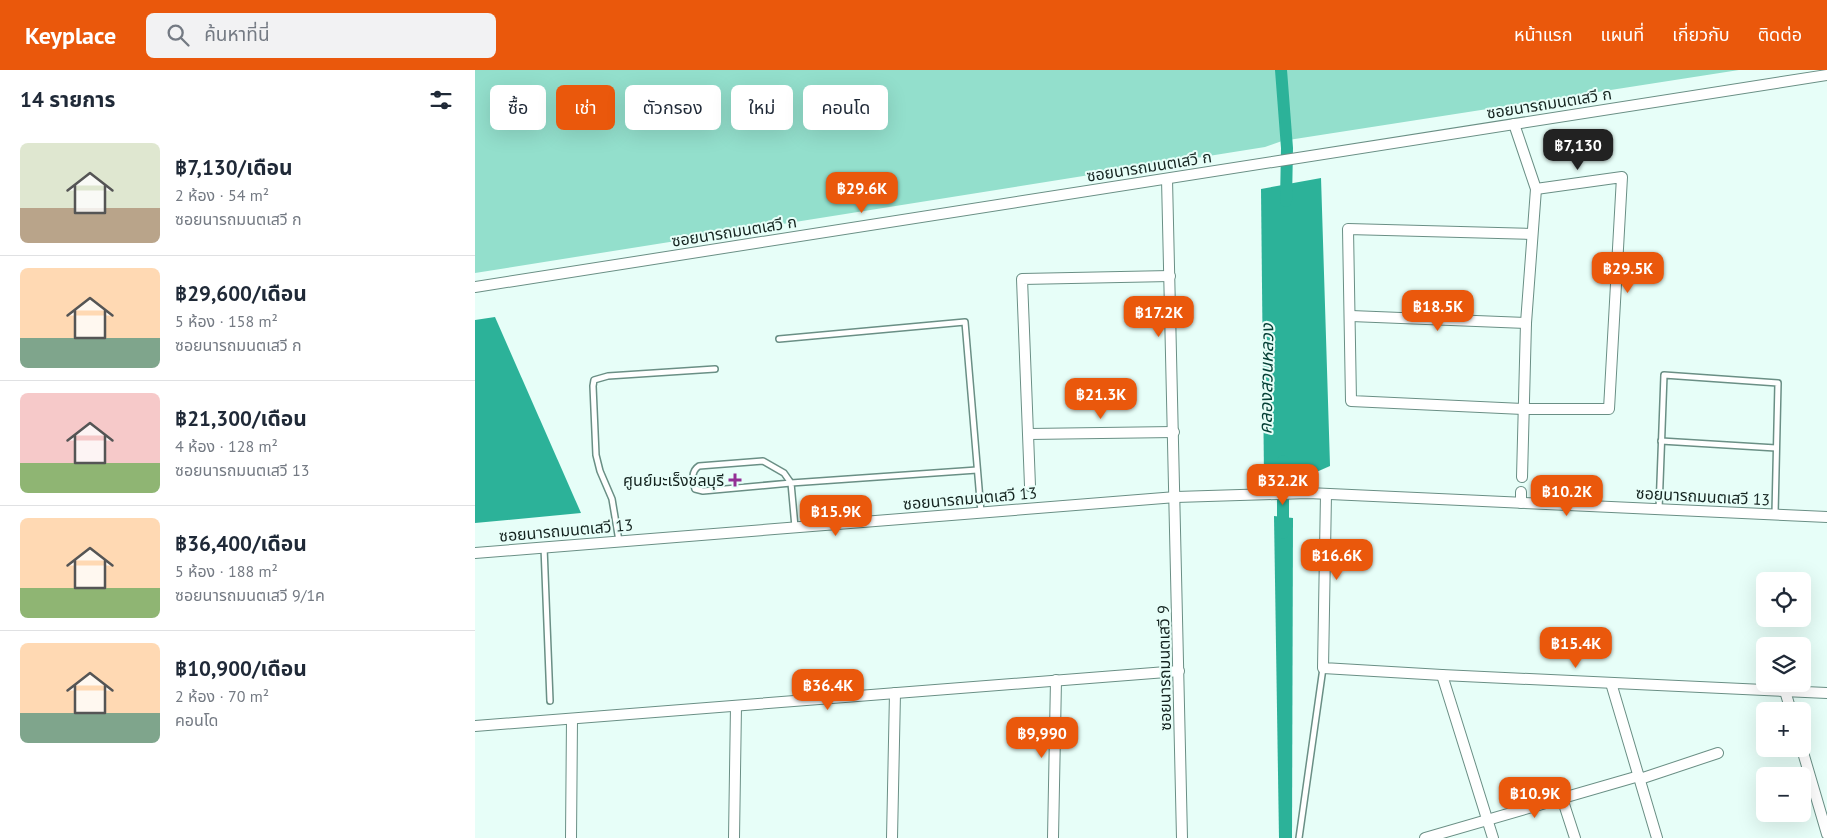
<!DOCTYPE html>
<html lang="th">
<head>
<meta charset="utf-8">
<style>
	:root { --surface:#fff; --page:#f2f2f3; --text:#1f2937; --muted:#747a83; --line:#e0e1e3; --accent:#ea580c }
	body { margin:0; font-family:"PT Sans","Noto Sans Thai",sans-serif; background:var(--page); color:var(--text); height:100vh; display:flex; flex-direction:column; font-size:19px; white-space:nowrap }
	* { box-sizing:border-box; margin:0 }
	p { font-size:16px; color:var(--muted) }
	.icon { flex:none; width:28px; height:28px; fill:none; stroke:currentColor; stroke-width:2; stroke-linecap:round; stroke-linejoin:round }
	.map { position:relative; flex:1; overflow:hidden }
	.sheet { display:flex; flex-direction:column; background:var(--surface); width:475px }
	.sheet>* { flex:none }
	.guide { position:absolute; left:15px; top:15px; width:475px; height:45px; display:flex; gap:10px }
	.tools { position:absolute; left:1281px; top:502px; display:grid; gap:10px }
	.tools a { display:grid; place-items:center; width:55px; height:55px; border-radius:8px; background:var(--surface); box-shadow:0 5px 20px #0002; font-size:25px }
	.price { position:absolute; translate:-50% -42px; padding:0 11px; border-radius:10px; background:var(--accent); color:#fff; font-size:16px; line-height:32px; filter:drop-shadow(0 1px 2px #0008) }
	.price::after { content:''; position:absolute; left:50%; top:30px; width:15px; height:11px; margin-left:-8px; background:inherit; clip-path:polygon(0 0,100% 0,50% 100%) }
	.price.current { background:#222; color:#fff }
	ul { padding:0; list-style:none }
	li { display:flex; align-items:center; gap:15px; height:125px; padding:0 20px }
	li+li { border-top:1px solid var(--line) }
	li span { display:grid; place-items:center; flex:none; width:140px; height:100px; border-radius:8px; color:#555 }
	li>.icon { margin-inline-start:auto }
	span .icon { width:60px; height:60px; fill:#fffc; stroke-width:1 }
	li b { font-size:21px }
	h2 { display:flex; justify-content:space-between; align-items:center; height:60px; padding:0 20px; font-size:21px }
	.pill { padding:0 18px; border-radius:8px; background:var(--surface); box-shadow:0 5px 20px #0002; font-size:18px; line-height:45px }
	.pill.current { background:var(--accent); color:#fff }
	header { display:flex; align-items:center; gap:30px; box-sizing:border-box; height:70px; padding:0 25px; background:var(--accent); color:#fff }
	header strong { font-size:24px }
	nav { display:flex; gap:28px; margin-inline-start:auto; font-size:18px }
	.search { width:350px; height:45px; background:var(--page); display:flex; align-items:center; gap:12px; box-sizing:border-box; padding:0 18px; border-radius:8px; color:var(--muted); font-size:19px }
	main { display:flex; flex:1; min-height:0 }
	.map>svg:first-child { display:block }
	.green { fill:#93dfcc }
	.water { fill:#2cb299 }
	.lines { fill:none; stroke-linecap:round; stroke-linejoin:round }
	.canal { stroke:#2cb299; stroke-width:12 }
	.lane-casing { stroke:#6a8f85; stroke-width:8 }
	.street-casing { stroke:#6a8f85; stroke-width:12 }
	.lane { stroke:#fff; stroke-width:5 }
	.street { stroke:#fff; stroke-width:10 }
	.poi-dot { fill:#932f95; stroke:#e7fef8; stroke-width:2 }
	.labels { text-anchor:middle; dominant-baseline:central; stroke-width:4; stroke-linejoin:round; paint-order:stroke }
	.street-label { font-size:16px; fill:#152420; stroke:#e7fef8 }
	.poi-label { font-size:16px; fill:#152420; stroke:#e7fef8; text-anchor:end }
	.water-label { font-size:18px; font-style:italic; fill:#033e34; stroke:#e7fef8 }
</style>
</head>
<body>
<header>
<strong>Keyplace</strong>
<div class="search"><svg class="icon" aria-label="search" viewBox="0 0 24 24"><circle cx="10" cy="10" r="6"/><path d="M15 15l6 6"/></svg>ค้นหาที่นี่</div>
<nav><a>หน้าแรก</a><a>แผนที่</a><a>เกี่ยวกับ</a><a>ติดต่อ</a></nav>
</header>
<main>
<section class="sheet">
<h2>14 รายการ<svg class="icon" aria-label="filters" viewBox="0 0 24 24"><path d="M4 7h16M4 17h16"/><circle cx="9" cy="7" r="2"/><circle cx="15" cy="17" r="2"/></svg></h2>
<ul>
<li><span style="background:linear-gradient(#dfe7d0 65%,#b9a48a 0)"><svg class="icon" aria-label="home" viewBox="0 0 24 24"><path d="M3 11l9-7 9 7M6 9v11h12V9"/></svg></span><div><b>฿7,130/เดือน</b><p>2 ห้อง · 54 m²</p><p>ซอยนารถมนตเสวี ก</p></div></li>
<li><span style="background:linear-gradient(#ffd9b3 70%,#7fa58c 0)"><svg class="icon" aria-label="home" viewBox="0 0 24 24"><path d="M3 11l9-7 9 7M6 9v11h12V9"/></svg></span><div><b>฿29,600/เดือน</b><p>5 ห้อง · 158 m²</p><p>ซอยนารถมนตเสวี ก</p></div></li>
<li><span style="background:linear-gradient(#f6c9c9 70%,#8fb573 0)"><svg class="icon" aria-label="home" viewBox="0 0 24 24"><path d="M3 11l9-7 9 7M6 9v11h12V9"/></svg></span><div><b>฿21,300/เดือน</b><p>4 ห้อง · 128 m²</p><p>ซอยนารถมนตเสวี 13</p></div></li>
<li><span style="background:linear-gradient(#ffd9b3 70%,#8fb573 0)"><svg class="icon" aria-label="home" viewBox="0 0 24 24"><path d="M3 11l9-7 9 7M6 9v11h12V9"/></svg></span><div><b>฿36,400/เดือน</b><p>5 ห้อง · 188 m²</p><p>ซอยนารถมนตเสวี 9/1ค</p></div></li>
<li><span style="background:linear-gradient(#ffd9b3 70%,#7fa58c 0)"><svg class="icon" aria-label="home" viewBox="0 0 24 24"><path d="M3 11l9-7 9 7M6 9v11h12V9"/></svg></span><div><b>฿10,900/เดือน</b><p>2 ห้อง · 70 m²</p><p>คอนโด</p></div></li>
</ul>
</section>
<div class="map">
<svg width="1352" height="768" viewBox="0 0 1352 768">
	<rect width="100%" height="100%" fill="#e7fef8"/>
	<path class="green" d="M0,0H1264L807,71L790,77L0,203Z"/>
	<g class="water">
		<path d="M846,108L855,396L830,407L789,408L786,119Z"/>
		<path d="M20,247L106,443L0,453V250Z"/>
		<path d="M799,446L818,448L817,768H804Z"/>
	</g>
	<g class="lines">
		<g class="canal">
			<path d="M806,0L812,78L811,131"/>
			<path d="M808,391V463"/>
		</g>
		<defs>
			<g id="lane">
				<path d="M304,269L490,252L506,442"/>
				<path d="M1186,371L1301,378"/>
				<path d="M1184,439L1189,305L1303,313L1300,444"/>
				<path d="M320,457L316,413L228,421L220,419C217,411 216,401 224,396L288,391L309,403L316,413L502,400"/>
				<path d="M144,471L137,429L125,401L121,385L118,316L119,310L133,306L240,299"/>
				<path d="M69,477L75,631"/>
				<path d="M824,768L848,598"/>
			</g>
			<g id="street">
				<path d="M1039,54L1061,119L1051,253L1047,407"/>
				<path d="M692,109L707,768"/>
				<path d="M1057,164L873,159L876,331L1048,339H1134L1147,107L1061,119"/>
				<path d="M0,217L1352,5"/>
				<path d="M876,246L1051,253"/>
				<path d="M554,364L699,362"/>
				<path d="M555,416L547,209L695,206"/>
				<path d="M851,424L848,598L967,605L1352,623"/>
				<path d="M1046,433V422"/>
				<path d="M0,483L701,427L833,423L1352,447"/>
				<path d="M967,605L1018,768"/>
				<path d="M1136,613L1182,768"/>
				<path d="M1310,621L1316,641"/>
				<path d="M0,656L704,601"/>
				<path d="M1327,679L1352,764"/>
				<path d="M1165,709L1243,683"/>
				<path d="M1087,728L1100,768"/>
				<path d="M96,768L97,649"/>
				<path d="M259,768L261,636"/>
				<path d="M417,768L420,623"/>
				<path d="M578,768L581,610"/>
				<path d="M950,768L1164,706"/>
			</g>
		</defs>
		<use href="#lane" class="lane-casing"/>
		<use href="#street" class="street-casing"/>
		<use href="#lane" class="lane"/>
		<use href="#street" class="street"/>
	</g>
	<path class="poi-dot" d="M257.5 402.5h5v5h5v5h-5v5h-5v-5h-5v-5h5z"/>
	<g class="labels">
		<g class="street-label">
			<text transform="translate(1074 33) rotate(-9)">ซอยนารถมนตเสวี ก</text>
			<text transform="translate(674 96) rotate(-9)">ซอยนารถมนตเสวี ก</text>
			<text transform="translate(259 161) rotate(-9)">ซอยนารถมนตเสวี ก</text>
			<text transform="translate(1228 426) rotate(3)">ซอยนารถมนตเสวี 13</text>
			<text transform="translate(495 428) rotate(-5)">ซอยนารถมนตเสวี 13</text>
			<text transform="translate(91 460) rotate(-5)">ซอยนารถมนตเสวี 13</text>
			<text transform="translate(689 598) rotate(-91)">ซอยนารถมนตเสวี 9</text>
		</g>
		<g class="poi-label">
			<text x="249" y="410">ศูนย์มะเร็งชลบุรี</text>
		</g>
		<g class="water-label">
			<text transform="translate(791 309) rotate(-89)">คลองสวนหลวง</text>
		</g>
	</g>
</svg>
<div class="tools">
<a><svg class="icon" aria-label="locate" viewBox="0 0 24 24"><circle cx="12" cy="12" r="6"/><path d="M12 2v4M12 18v4M2 12h4M18 12h4"/></svg></a>
<a><svg class="icon" aria-label="layers" viewBox="0 0 24 24"><path d="M12 4l9 5-9 5-9-5zM3 14l9 5 9-5"/></svg></a>
<a>+</a>
<a>−</a>
</div>
<b class="price current" style="left:1103px;top:101px">฿7,130</b>
<b class="price" style="left:387px;top:144px">฿29.6K</b>
<b class="price" style="left:1153px;top:224px">฿29.5K</b>
<b class="price" style="left:963px;top:262px">฿18.5K</b>
<b class="price" style="left:684px;top:268px">฿17.2K</b>
<b class="price" style="left:626px;top:350px">฿21.3K</b>
<b class="price" style="left:808px;top:436px">฿32.2K</b>
<b class="price" style="left:1092px;top:447px">฿10.2K</b>
<b class="price" style="left:361px;top:467px">฿15.9K</b>
<b class="price" style="left:862px;top:511px">฿16.6K</b>
<b class="price" style="left:1101px;top:599px">฿15.4K</b>
<b class="price" style="left:353px;top:641px">฿36.4K</b>
<b class="price" style="left:567px;top:689px">฿9,990</b>
<b class="price" style="left:1060px;top:749px">฿10.9K</b>
<div class="guide">
<a class="pill">ซื้อ</a>
<a class="pill current">เช่า</a>
<a class="pill">ตัวกรอง</a>
<a class="pill">ใหม่</a>
<a class="pill">คอนโด</a>
</div>
</div>
</main>
</body>
</html>
